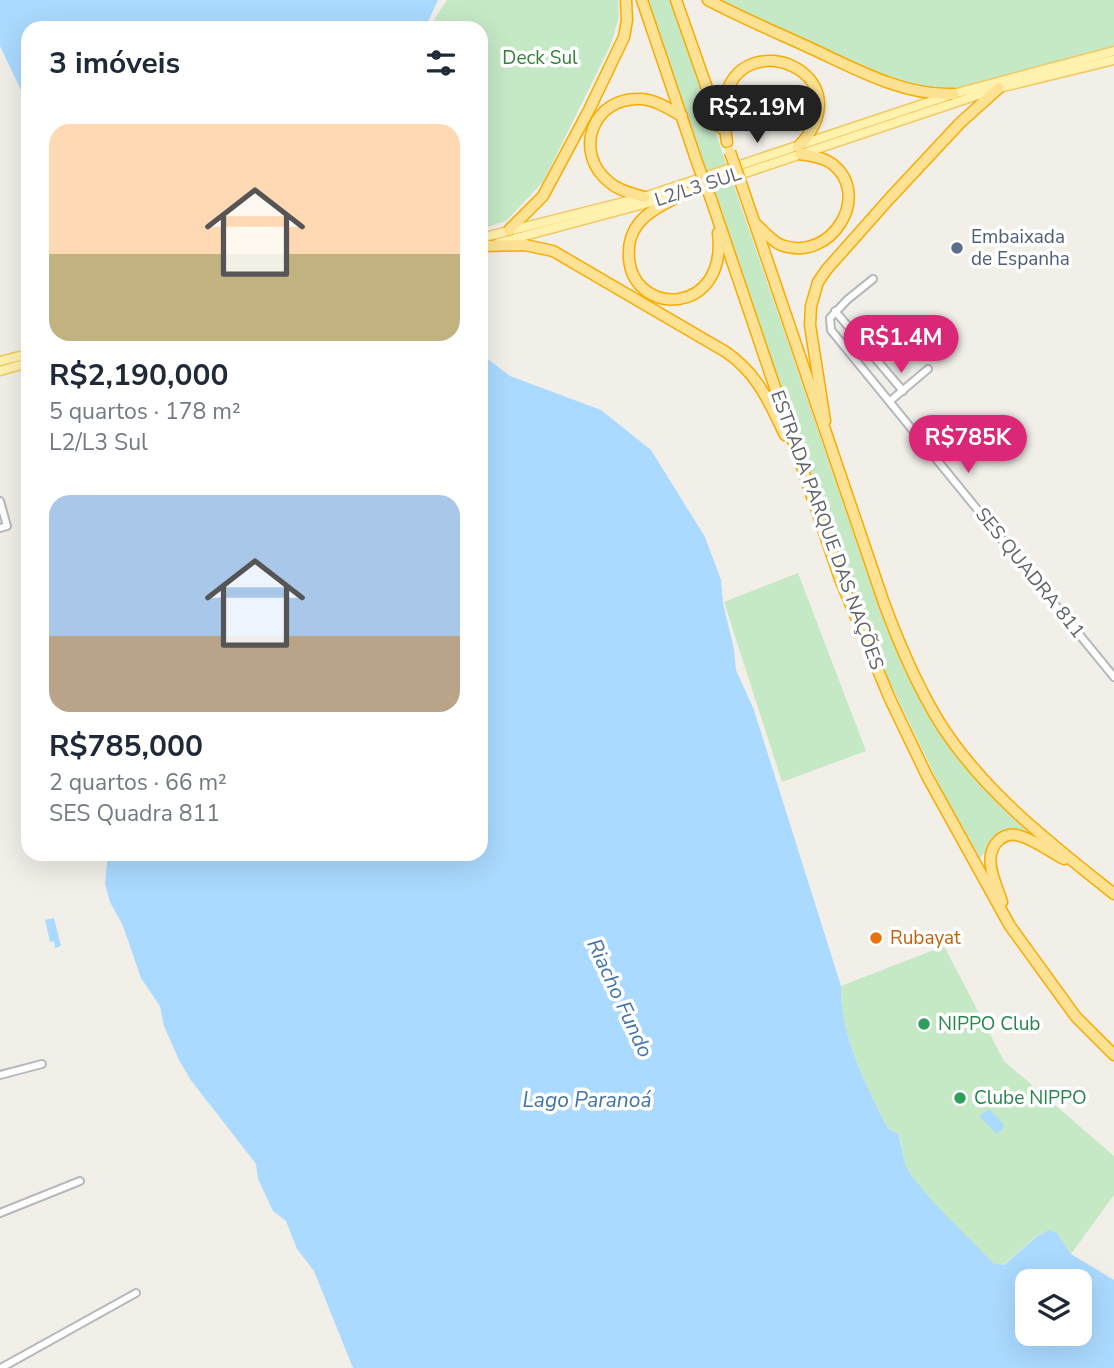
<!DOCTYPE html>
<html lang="pt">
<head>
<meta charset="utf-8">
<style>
	:root { --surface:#fff; --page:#f6f6f7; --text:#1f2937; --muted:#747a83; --accent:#db2777 }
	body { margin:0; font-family:"Nunito Sans",sans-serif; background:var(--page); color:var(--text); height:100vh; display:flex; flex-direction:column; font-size:26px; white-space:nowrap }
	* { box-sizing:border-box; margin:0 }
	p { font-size:23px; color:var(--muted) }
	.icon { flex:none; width:38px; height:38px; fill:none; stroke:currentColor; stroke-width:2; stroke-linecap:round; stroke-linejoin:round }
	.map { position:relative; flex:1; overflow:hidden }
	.details { position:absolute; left:21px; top:21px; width:467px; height:840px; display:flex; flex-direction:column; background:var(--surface); border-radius:21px; box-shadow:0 7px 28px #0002 }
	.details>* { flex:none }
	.buttons { position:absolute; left:1015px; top:1269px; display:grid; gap:14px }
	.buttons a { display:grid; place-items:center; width:77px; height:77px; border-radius:14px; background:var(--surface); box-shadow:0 7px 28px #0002; font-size:35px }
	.price { position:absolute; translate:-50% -60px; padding:0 16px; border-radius:24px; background:var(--accent); color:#fff; font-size:23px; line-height:46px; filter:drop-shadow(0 2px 4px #0008) }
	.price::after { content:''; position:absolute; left:50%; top:42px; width:21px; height:16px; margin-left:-10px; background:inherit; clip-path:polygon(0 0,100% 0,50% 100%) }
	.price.current { background:#222; color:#fff }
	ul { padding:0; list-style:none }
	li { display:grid; align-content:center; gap:14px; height:371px; padding:0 28px }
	li span { display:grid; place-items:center; height:217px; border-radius:21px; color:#555 }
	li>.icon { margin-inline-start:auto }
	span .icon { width:126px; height:126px; fill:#fffc; stroke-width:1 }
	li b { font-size:30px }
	h2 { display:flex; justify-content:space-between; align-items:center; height:84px; padding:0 28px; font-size:30px }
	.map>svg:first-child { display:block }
	.green { fill:#c5e8c5 }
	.water { fill:#aadaff; fill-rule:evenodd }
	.pier { fill:#f1efe8 }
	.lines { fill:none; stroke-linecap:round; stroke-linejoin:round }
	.minor-casing { stroke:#b5b8bc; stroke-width:10 }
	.major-casing { stroke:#f2c960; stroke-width:11 }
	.highway-casing { stroke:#f9ab00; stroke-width:13 }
	.minor { stroke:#fff; stroke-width:6 }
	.major { stroke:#fff2af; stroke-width:8 }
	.highway { stroke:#fde293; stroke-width:10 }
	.highway-bridge-casing { stroke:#f9ab00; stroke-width:13; stroke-linecap:butt }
	.highway-bridge { stroke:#fde293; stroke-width:10 }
	.service-dot { fill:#5c6f8a; stroke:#fff; stroke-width:2.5 }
	.food-dot { fill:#e8710a; stroke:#fff; stroke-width:2.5 }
	.leisure-dot { fill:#2e9e5b; stroke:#fff; stroke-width:2.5 }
	.labels { text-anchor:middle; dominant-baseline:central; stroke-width:7; stroke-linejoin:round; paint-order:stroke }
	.park-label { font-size:19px; fill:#348238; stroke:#fff }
	.street-label { font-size:19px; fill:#5f6368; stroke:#fff }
	.service-label { font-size:19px; fill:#4e5e75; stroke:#fff; text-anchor:start }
	.food-label { font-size:19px; fill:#c56008; stroke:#fff; text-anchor:start }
	.leisure-label { font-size:19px; fill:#27864d; stroke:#fff; text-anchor:start }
	.water-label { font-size:21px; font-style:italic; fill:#4174aa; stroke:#fff }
</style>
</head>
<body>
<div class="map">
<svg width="1114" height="1368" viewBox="0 0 1114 1368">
	<rect width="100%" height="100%" fill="#f1efe8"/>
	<g class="green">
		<path d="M447,0H618L619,17L611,44L543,182L506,221L481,229V28H432L435,18Z"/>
		<path d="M648,0H670L884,622C910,685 937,735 982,787C1000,807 1021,825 1040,843L1021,831L999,834L980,858L943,792L877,656L831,541Z"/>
		<path d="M708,0H1114V52L953,94L899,86Z"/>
		<path d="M798,573L866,751L782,782L724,602Z"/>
		<path d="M944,946L1004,1061L1114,1156V1195L1071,1254L1056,1233L1048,1230L1035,1237L1003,1265L993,1263C968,1239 921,1198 906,1166C902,1157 903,1145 899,1135L889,1129L885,1123C864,1080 840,1035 841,986Z"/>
	</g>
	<g class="water">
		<path d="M0,0H447L435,18L432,28H28V105L0,46Z"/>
		<path d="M481,354L510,376L601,410L651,450L705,537L721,580L723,603L734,649L736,670L754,710L841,986C840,1035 864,1080 885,1123L889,1129L899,1135L905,1164L911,1175L933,1202L993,1263L1004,1265L1036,1237L1048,1230L1056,1232L1071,1254L1114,1280V1368H353L314,1271L297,1249L286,1221L273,1211L258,1179L256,1164L190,1079L179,1060L164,1026L160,1006L141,978L123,926L110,902L105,884L108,854H481ZM1027,1281H1080V1334H1027Z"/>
		<path d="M54,918L61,946L55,948L54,941L50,942L45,920Z"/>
		<path d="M989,1109L1005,1126L997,1134L979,1116Z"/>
	</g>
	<path class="pier" d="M438,0H447L435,18L432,28H425Z"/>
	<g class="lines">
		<defs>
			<g id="minor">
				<path d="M873,279L847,300L830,318L831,330L1114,677"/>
				<path d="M835,311L903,391"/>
				<path d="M890,401L928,369"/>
				<path d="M0,501L7,526L0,528"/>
				<path d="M0,1075L42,1064"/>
				<path d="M0,1213L80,1181"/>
				<path d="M1,1368L136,1293"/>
			</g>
			<g id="major">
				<path d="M481,238L644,197L953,94L1114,51"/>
				<path d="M498,243L685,193L999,88L1114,60"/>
				<path d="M0,361L28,354"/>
				<path d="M0,371L28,363"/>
			</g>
			<g id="highway">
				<path d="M642,0L698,165"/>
				<path d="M676,0L721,128"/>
				<path d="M708,0C740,17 773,31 806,46C852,67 902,96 953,94"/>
				<path d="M727,142C725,128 722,113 725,99C741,22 868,74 798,147"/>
				<path d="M744,192L884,603C899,644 916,683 938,720C982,791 1050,843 1114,894"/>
				<path d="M685,193C670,202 650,209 639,223C630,234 628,245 629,259C635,318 728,315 718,233"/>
				<path d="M644,197C632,193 619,191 609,182C572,152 593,96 641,99C656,100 669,109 682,116"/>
				<path d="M711,199L840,579L890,699L927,776L1010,926L1076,1017L1114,1055"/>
				<path d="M756,224C763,231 772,241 781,245C831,264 874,194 831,163C822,157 811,156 800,154"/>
				<path d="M509,230L543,196L589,110L624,37L627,20L626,0"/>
				<path d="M484,246L525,245L553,251L726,352C758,374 769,402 785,435"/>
				<path d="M825,421L810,325L811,306L818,282L827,269L890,198L960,123L999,88"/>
				<path d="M1002,902C996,883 981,856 999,840C1005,835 1012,833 1020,836C1035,840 1050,852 1064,859"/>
			</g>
		</defs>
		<use href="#minor" class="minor-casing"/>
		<use href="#major" class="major-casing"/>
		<use href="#highway" class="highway-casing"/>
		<use href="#minor" class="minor"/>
		<use href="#major" class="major"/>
		<use href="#highway" class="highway"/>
		<defs>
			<g id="highway-bridge">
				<path d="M730,152L744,192"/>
				<path d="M698,165L711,199"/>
			</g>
		</defs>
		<use href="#highway-bridge" class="highway-bridge-casing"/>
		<use href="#highway-bridge" class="highway-bridge"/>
	</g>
	<circle class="service-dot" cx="957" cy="248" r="7"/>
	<circle class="food-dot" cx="876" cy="938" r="7"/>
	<g class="leisure-dot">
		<circle cx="924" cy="1024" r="7"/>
		<circle cx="960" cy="1098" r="7"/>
	</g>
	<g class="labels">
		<g class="park-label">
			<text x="540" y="58">Deck Sul</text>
		</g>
		<g class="street-label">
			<text transform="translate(698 187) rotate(-18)">L2/L3 SUL</text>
			<text transform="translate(827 530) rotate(70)">ESTRADA PARQUE DAS NAÇÕES</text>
			<text transform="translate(1030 573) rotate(51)">SES QUADRA 811</text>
		</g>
		<g class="service-label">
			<text x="971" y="237">Embaixada<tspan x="971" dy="22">de Espanha</tspan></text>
		</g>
		<g class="food-label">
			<text x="890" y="938">Rubayat</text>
		</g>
		<g class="leisure-label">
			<text x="938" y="1024">NIPPO Club</text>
			<text x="974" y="1098">Clube NIPPO</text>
		</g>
		<g class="water-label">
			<text transform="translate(620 998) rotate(65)">Riacho Fundo</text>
			<text x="587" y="1100">Lago Paranoá</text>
		</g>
	</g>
</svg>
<div class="buttons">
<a><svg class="icon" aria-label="layers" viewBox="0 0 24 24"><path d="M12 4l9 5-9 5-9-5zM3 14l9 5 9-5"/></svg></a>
</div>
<b class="price current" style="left:757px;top:145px">R$2.19M</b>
<b class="price" style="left:901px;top:375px">R$1.4M</b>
<b class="price" style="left:968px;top:475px">R$785K</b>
<section class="details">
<h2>3 imóveis<svg class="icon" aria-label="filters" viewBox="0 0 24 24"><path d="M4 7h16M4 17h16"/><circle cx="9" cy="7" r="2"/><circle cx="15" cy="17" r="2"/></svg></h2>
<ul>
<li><span style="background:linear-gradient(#ffd9b3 60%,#c2b280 0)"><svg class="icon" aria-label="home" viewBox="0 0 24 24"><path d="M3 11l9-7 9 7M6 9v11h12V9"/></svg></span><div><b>R$2,190,000</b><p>5 quartos · 178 m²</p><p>L2/L3 Sul</p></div></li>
<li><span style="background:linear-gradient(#a9c7e8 65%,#b9a48a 0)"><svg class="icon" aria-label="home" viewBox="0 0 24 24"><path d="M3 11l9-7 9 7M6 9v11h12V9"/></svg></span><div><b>R$785,000</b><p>2 quartos · 66 m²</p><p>SES Quadra 811</p></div></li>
</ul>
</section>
</div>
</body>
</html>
